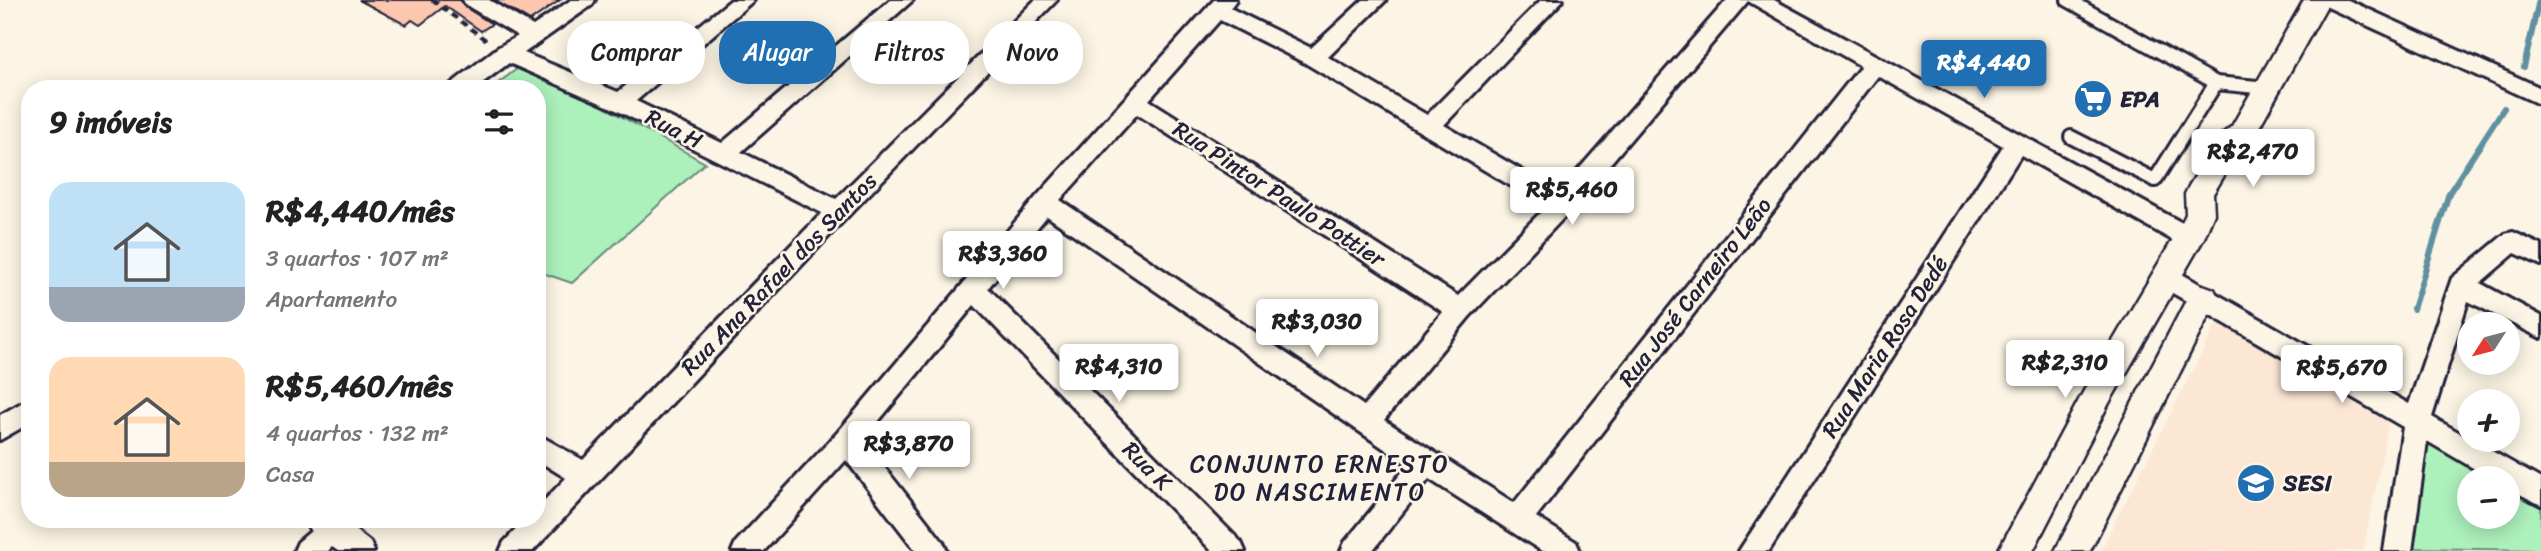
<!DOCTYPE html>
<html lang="pt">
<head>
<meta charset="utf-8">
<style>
	:root { --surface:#fff; --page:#f6f6f6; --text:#222; --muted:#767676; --accent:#1f6fb2 }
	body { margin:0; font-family:Sriracha,sans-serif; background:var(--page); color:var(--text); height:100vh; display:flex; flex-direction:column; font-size:26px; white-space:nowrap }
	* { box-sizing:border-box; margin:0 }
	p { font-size:23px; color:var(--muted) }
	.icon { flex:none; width:38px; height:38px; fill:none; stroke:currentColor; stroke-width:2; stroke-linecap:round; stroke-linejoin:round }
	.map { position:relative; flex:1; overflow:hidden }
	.details { position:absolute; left:21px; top:80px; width:525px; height:448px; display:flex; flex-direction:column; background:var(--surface); border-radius:28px; box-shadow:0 4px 18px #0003 }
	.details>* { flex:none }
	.banner { position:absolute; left:567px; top:21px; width:665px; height:63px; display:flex; gap:14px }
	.needle { width:46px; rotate:234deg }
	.controls { position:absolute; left:2457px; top:312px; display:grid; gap:14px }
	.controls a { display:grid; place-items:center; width:63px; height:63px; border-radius:50%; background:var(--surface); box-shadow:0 4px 18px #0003; font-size:35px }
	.price { position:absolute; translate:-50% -60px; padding:0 16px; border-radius:7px; background:#fff; color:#222; font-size:23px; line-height:46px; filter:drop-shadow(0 2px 4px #0008) }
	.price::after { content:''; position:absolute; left:50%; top:42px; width:21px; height:16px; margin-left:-10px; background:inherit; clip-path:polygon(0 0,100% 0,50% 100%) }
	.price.current { background:var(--accent); color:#fff }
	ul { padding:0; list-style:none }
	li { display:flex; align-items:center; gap:21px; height:175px; padding:0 28px }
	li span { display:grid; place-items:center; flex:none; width:196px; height:140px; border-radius:21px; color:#555 }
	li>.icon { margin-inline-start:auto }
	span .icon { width:84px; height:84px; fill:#fffc; stroke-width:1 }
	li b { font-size:30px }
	h2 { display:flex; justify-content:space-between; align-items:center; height:84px; padding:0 28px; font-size:30px }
	.tag { padding:0 24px; border-radius:28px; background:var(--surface); box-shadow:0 4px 18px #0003; font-size:24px; line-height:63px }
	.tag.current { background:var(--accent); color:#fff }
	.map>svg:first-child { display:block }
	.built { fill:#fce7d5 }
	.green { fill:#acf0bb; stroke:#67897b; stroke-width:2 }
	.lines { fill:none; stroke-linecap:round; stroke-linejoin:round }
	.stream { stroke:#6090a0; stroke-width:6 }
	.building { fill:#fdc6af; stroke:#22223b; stroke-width:2 }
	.service-casing { stroke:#22223b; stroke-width:18 }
	.minor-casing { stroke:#22223b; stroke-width:6 }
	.tertiary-casing { stroke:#22223b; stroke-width:5 }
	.path { stroke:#22223b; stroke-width:3.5; stroke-dasharray:7 5; stroke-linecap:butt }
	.service { stroke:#fcf5e5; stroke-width:12 }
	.minor { fill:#fcf5e5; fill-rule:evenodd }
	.tertiary { fill:#fcf5e5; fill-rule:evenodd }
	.labels { text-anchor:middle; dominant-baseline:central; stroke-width:5; stroke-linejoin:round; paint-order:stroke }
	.poi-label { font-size:23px; font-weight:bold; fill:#22223b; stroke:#fcf5e5; text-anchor:start }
	.street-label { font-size:23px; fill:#22223b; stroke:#fcf5e5 }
	.neighbourhood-label { font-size:24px; letter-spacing:2px; fill:#22223b; stroke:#fcf5e5 }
</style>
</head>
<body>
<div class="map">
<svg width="2541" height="551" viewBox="0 0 2541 551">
	<rect width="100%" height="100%" fill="#fcf5e5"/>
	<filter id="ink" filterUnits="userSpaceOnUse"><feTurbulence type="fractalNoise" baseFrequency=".0143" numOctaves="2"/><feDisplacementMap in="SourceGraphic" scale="14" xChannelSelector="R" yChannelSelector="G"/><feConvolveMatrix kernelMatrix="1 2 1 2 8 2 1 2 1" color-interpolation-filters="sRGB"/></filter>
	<g filter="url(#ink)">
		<path class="built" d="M2220,317L2390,416L2363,551H2100Z"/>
		<g class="green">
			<path d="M525,63L705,163L572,283L537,271V89H490Z"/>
			<path d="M2421,434L2499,478H2469V516H2508V483L2541,501V550L2407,548Z"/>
		</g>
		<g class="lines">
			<g class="stream">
				<path d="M2524,67L2539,0"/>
				<path d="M2413,309L2449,193L2504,108"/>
			</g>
		</g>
		<g class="building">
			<path d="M359,0H460L465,7L492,24L481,31L445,6L420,25L412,20L406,25Z"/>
			<path d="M494,0H560L530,21Z"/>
		</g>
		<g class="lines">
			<defs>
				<g id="service">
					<path d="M2068,0L2216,83L2267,88"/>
					<path d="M2071,137L2155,180L2216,83"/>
				</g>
				<g id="minor">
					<path d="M463,0H489L533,26L571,0H595L592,5L524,53L618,92L731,0H754L636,101L722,143L890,0H913L741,152L836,199L1035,0H1057L847,217L533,551H500L504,542L525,520H537V508L566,478L537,460V434L583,460L822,213L612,108L509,63L474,89H448L451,84L497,48L518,36L466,5Z"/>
					<path d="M1214,0H1236L1230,8L1311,48L1363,0H1386L1328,57L1427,115L1541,0H1563L1444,125L1559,192L1727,0H1774L2197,231L2201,238L2197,245L2189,247L2181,245L2021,155L1769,551H1739L2003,146L1878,76L1536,517L1576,542L1580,551H1542L1429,479L1372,551H1341L1345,542L1408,465L1047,216L988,288L1241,542L1245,551H1212L974,305L863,440L943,542L947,551H916L846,460L764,551H732L736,542L838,432L1037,196ZM1748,1L1861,66L1514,503L1384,420L1469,317L1570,211ZM1220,20L1305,63L1546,207L1458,296L1149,100ZM1137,114L1443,312L1364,406L1060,200Z"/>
					<path d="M2320,0H2348L2541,88V105L2323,5Z"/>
					<path d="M2513,232L2541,245V265L2515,253L2480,283L2541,316V338L2468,301L2432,417L2541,479V505L2508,488V478H2490L2427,441L2412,551H2384L2403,427L2157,284L2154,277L2157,270L2166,267L2175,270L2409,404L2452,278L2505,234Z"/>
					<path d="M30,398V423L0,440V415Z"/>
					<path d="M304,520H342L370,542L374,551H338L332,547L328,551H294L298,542L311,531Z"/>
				</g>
				<g id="tertiary">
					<path d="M2304,0H2330L2252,140L2239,151L2213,194L2214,214L2204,238L2109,403L2033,551H1998L2087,385L2176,234L2186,214L2185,194L2189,186L2219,137L2232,126Z"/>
					<path d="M2203,285L2214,289L2218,297L2090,551H2055L2192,289Z"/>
				</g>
			</defs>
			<use href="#service" class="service-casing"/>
			<use href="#minor" class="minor-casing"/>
			<use href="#tertiary" class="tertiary-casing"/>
			<path class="path" d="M432,0L489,42"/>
			<use href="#service" class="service"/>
			<use href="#minor" class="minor"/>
			<use href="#tertiary" class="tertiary"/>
		</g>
	</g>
	<defs>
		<symbol id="supermarket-disc" viewBox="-11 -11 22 22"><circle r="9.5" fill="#1f6fb2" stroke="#fcf5e5"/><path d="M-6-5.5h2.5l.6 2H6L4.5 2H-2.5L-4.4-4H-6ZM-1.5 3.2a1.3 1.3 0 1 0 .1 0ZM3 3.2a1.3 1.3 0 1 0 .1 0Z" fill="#fff"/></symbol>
		<symbol id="school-disc" viewBox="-11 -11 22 22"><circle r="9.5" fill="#1f6fb2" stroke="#fcf5e5"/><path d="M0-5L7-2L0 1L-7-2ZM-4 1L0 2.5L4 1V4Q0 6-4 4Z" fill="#fff"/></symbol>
	</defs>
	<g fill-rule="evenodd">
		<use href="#supermarket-disc" x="2071" y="77" width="44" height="44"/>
		<use href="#school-disc" x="2234" y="461" width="44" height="44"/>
	</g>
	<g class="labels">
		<g class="poi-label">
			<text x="2120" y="99">EPA</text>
			<text x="2283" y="483">SESI</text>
		</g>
		<g class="street-label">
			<text transform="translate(674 129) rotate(27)">Rua H</text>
			<text transform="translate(1279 194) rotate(33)">Rua Pintor Paulo Pottier</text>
			<text transform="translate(779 274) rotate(-46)">Rua Ana Rafael dos Santos</text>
			<text transform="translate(1695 292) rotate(-52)">Rua José Carneiro Leão</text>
			<text transform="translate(1885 347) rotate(-57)">Rua Maria Rosa Dedé</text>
			<text transform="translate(1147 466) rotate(45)">Rua K</text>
		</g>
		<g class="neighbourhood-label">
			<text x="1320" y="464">CONJUNTO ERNESTO<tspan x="1320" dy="28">DO NASCIMENTO</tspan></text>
		</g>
	</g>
</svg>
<div class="controls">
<a><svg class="needle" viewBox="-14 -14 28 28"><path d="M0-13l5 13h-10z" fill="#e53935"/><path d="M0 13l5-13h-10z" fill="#767676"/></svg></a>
<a>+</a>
<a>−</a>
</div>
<b class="price current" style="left:1984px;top:100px">R$4,440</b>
<b class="price" style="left:2253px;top:189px">R$2,470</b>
<b class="price" style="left:1572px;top:227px">R$5,460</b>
<b class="price" style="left:1003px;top:291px">R$3,360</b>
<b class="price" style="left:1317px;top:359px">R$3,030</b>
<b class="price" style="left:2065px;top:400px">R$2,310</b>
<b class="price" style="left:1119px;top:404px">R$4,310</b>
<b class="price" style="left:2342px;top:405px">R$5,670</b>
<b class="price" style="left:909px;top:481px">R$3,870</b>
<div class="banner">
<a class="tag">Comprar</a>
<a class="tag current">Alugar</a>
<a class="tag">Filtros</a>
<a class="tag">Novo</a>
</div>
<section class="details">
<h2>9 imóveis<svg class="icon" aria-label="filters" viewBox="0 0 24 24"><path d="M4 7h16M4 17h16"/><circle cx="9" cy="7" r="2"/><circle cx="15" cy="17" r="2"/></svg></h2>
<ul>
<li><span style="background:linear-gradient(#bfe0f5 75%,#9aa5b1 0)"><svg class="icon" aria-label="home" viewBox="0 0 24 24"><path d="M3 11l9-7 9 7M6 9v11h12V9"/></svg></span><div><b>R$4,440/mês</b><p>3 quartos · 107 m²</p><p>Apartamento</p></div></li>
<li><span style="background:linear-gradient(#ffd9b3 75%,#b9a48a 0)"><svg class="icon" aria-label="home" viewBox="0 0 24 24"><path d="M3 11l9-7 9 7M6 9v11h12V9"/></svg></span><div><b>R$5,460/mês</b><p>4 quartos · 132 m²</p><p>Casa</p></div></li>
</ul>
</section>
</div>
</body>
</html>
